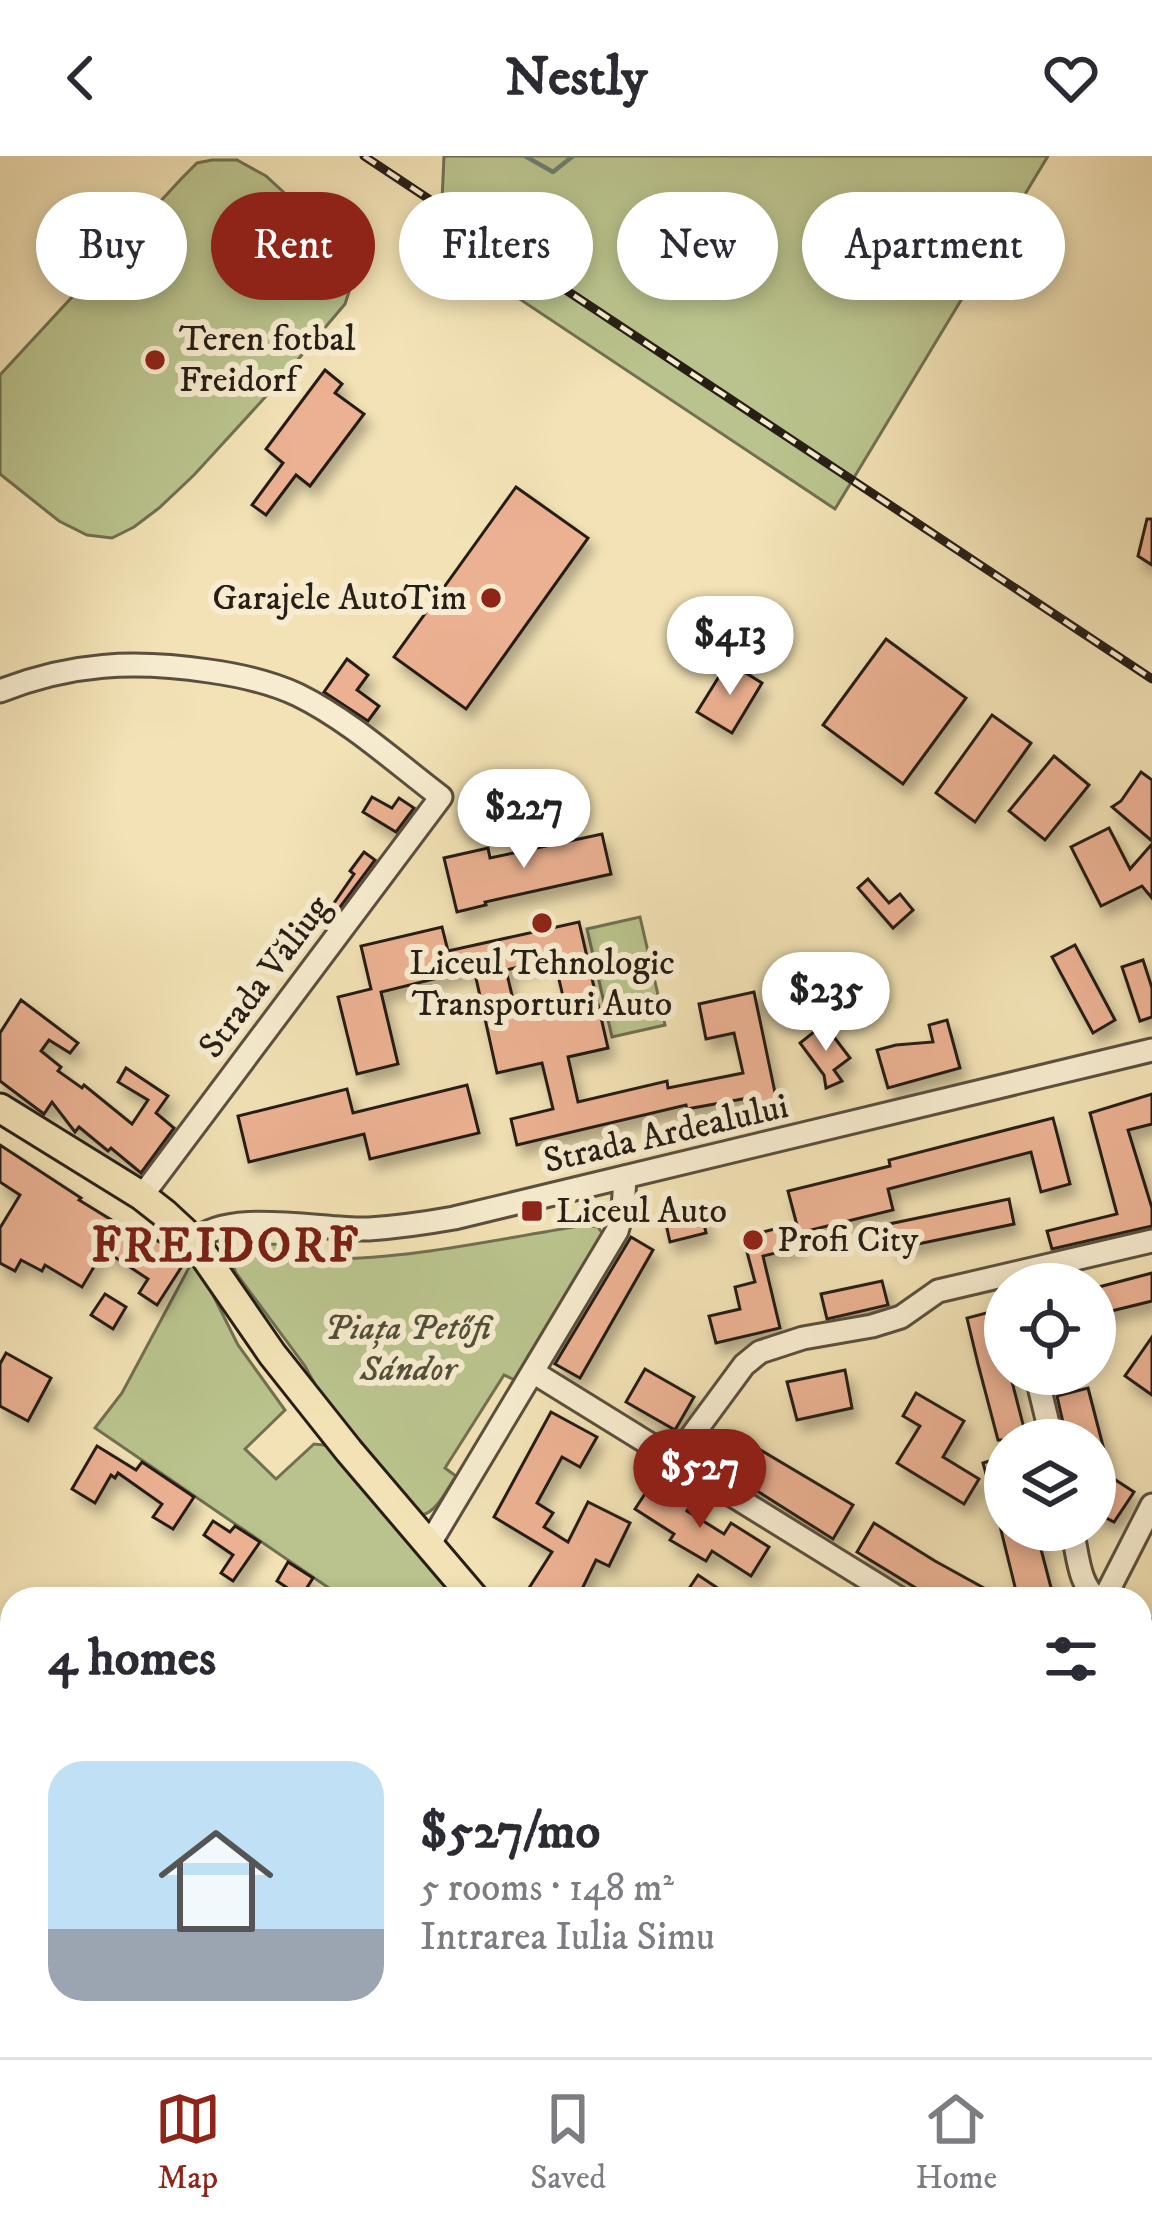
<!DOCTYPE html>
<html lang="en">
<head>
<meta charset="utf-8">
<style>
	:root { --surface:#fff; --page:#f2f2f3; --text:#2b2b33; --muted:#7c7c81; --line:#e1e1e2; --accent:#8f2418 }
	body { margin:0; font-family:"IM FELL DW Pica",serif; background:var(--page); color:var(--text); height:100vh; display:flex; flex-direction:column; font-size:45px; white-space:nowrap }
	* { box-sizing:border-box; margin:0 }
	p { font-size:39px; color:var(--muted) }
	.icon { flex:none; width:66px; height:66px; fill:none; stroke:currentColor; stroke-width:2; stroke-linecap:round; stroke-linejoin:round }
	.map { position:relative; flex:1; overflow:hidden }
	.panel { position:absolute; left:0px; top:1431px; width:1152px; height:471px; display:flex; flex-direction:column; background:var(--surface); border-radius:36px 36px 0 0; box-shadow:0 6px 18px #0003 }
	.panel>* { flex:none }
	.hud { position:absolute; left:36px; top:36px; width:1080px; height:108px; display:flex; gap:24px }
	.controls { position:absolute; left:984px; top:1107px; display:grid; gap:24px }
	.controls a { display:grid; place-items:center; width:132px; height:132px; border-radius:50%; background:var(--surface); box-shadow:0 6px 18px #0003; font-size:60px }
	.price { position:absolute; translate:-50% -102px; padding:0 27px; border-radius:42px; background:#fff; color:#222; font-size:39px; line-height:78px; filter:drop-shadow(0 3px 6px #0008) }
	.price::after { content:''; position:absolute; left:50%; top:72px; width:36px; height:27px; margin-left:-18px; background:inherit; clip-path:polygon(0 0,100% 0,50% 100%) }
	.price.selected { background:var(--accent); color:#fff }
	ul { padding:0; list-style:none }
	li { display:flex; align-items:center; gap:36px; height:300px; padding:0 48px }
	li+li { border-top:3px solid var(--line) }
	li span { display:grid; place-items:center; flex:none; width:336px; height:240px; border-radius:36px; color:#555 }
	li>.icon { margin-inline-start:auto }
	span .icon { width:144px; height:144px; fill:#fffc; stroke-width:1 }
	li b { font-size:51px }
	h2 { display:flex; justify-content:space-between; align-items:center; height:144px; padding:0 48px; font-size:51px }
	.chip { padding:0 42px; border-radius:54px; background:var(--surface); box-shadow:0 6px 18px #0003; font-size:42px; line-height:108px }
	.chip.selected { background:var(--accent); color:#fff }
	header { display:flex; justify-content:space-between; align-items:center; height:156px; padding:0 48px; background:var(--surface); font-size:54px; font-weight:700 }
	.tabs { display:flex; justify-content:space-around; align-items:center; height:168px; border-top:3px solid var(--line); background:var(--surface); font-size:33px; color:var(--muted) }
	.tabs a { display:grid; justify-items:center; gap:6px }
	.tabs .selected { color:var(--accent) }
	.map>svg:first-child { display:block }
	.green { fill:#bac38d; stroke:#707052; stroke-width:3 }
	.lines { fill:none; stroke-linecap:round; stroke-linejoin:round }
	.stream { stroke:#6d7e71; stroke-width:4.5 }
	.building { fill:#ebb192; stroke:#271e16; stroke-width:3; fill-rule:evenodd; filter:url(#shadow) }
	.minor-casing { stroke:#5a4f3e; stroke-width:27 }
	.major-casing { stroke:#271e16; stroke-width:33 }
	.minor { stroke:#f7eccf; stroke-width:21 }
	.major { stroke:#f2e2b5; stroke-width:27 }
	.rail-casing { stroke:#271e16; stroke-width:9 }
	.rail { stroke:#f7eccf; stroke-width:4.5; stroke-dasharray:14; stroke-linecap:butt }
	.poi-dot { fill:#8f2418; stroke:#f7eccf; stroke-width:4.5 }
	.labels { text-anchor:middle; dominant-baseline:central; stroke-width:12; stroke-linejoin:round; paint-order:stroke }
	.poi-label { font-size:36px; fill:#271e16; stroke:#f7eccf; text-anchor:start }
	.street-label { font-size:36px; fill:#271e16; stroke:#f7eccf }
	.park-label { font-size:36px; font-style:italic; fill:#53503a; stroke:#f7eccf }
	.district-label { font-size:48px; font-weight:bold; letter-spacing:3px; fill:#7a1f14; stroke:#f7eccf }
</style>
</head>
<body>
<header><svg class="icon" aria-label="back" viewBox="0 0 24 24"><path d="M15 5l-7 7 7 7"/></svg>Nestly<svg class="icon" aria-label="heart" viewBox="0 0 24 24"><path d="M12 20l-8-8c-3-5 5-10 8-4 3-6 11-1 8 4z"/></svg></header>
<div class="map">
<svg width="1152" height="1901" viewBox="0 0 1152 1901">
	<defs>
		<filter id="shadow"><feDropShadow dx="6" dy="10" stdDeviation="6" flood-color="#0004"/></filter>
	</defs>
	<rect width="100%" height="100%" fill="#f2e2b5"/>
	<filter id="stains"><feTurbulence type="fractalNoise" baseFrequency=".00167" numOctaves="4"/><feColorMatrix values="0 0 0 0 .2 0 0 0 0 .09 0 0 0 0 .02 0 0 0 .5 -.17"/></filter>
	<radialGradient id="worn" r=".72"><stop offset=".6" stop-color="#630" stop-opacity="0"/><stop offset="1" stop-color="#630" stop-opacity=".3"/></radialGradient>
	<g class="green">
		<path d="M444,0H1048L835,353L440,90Z"/>
		<path d="M212,4H237L266,20L319,69L345,102L352,127L345,148L279,226L194,319L159,352L134,371L112,382L87,379L59,365L0,318V219L181,23L197,7Z"/>
		<path d="M640,761L665,869L612,881L587,773Z"/>
		<path d="M586,1069L598,1071L604,1080L515,1224L504,1219L445,1312L456,1320C447,1333 437,1356 422,1359L320,1238L305,1210L236,1117L233,1109L240,1094L261,1088L317,1089L324,1103C406,1104 503,1082 586,1069Z"/>
		<path d="M192,1106L210,1133L238,1189L285,1254L245,1293L276,1323L314,1288L334,1290L456,1443H345L95,1272L122,1237Z"/>
	</g>
	<g class="lines">
		<path class="stream" d="M525,0L553,16L573,0"/>
	</g>
	<g class="building">
		<path d="M325,214L342,228L335,237L364,258L310,330L296,319L266,359L252,349L283,307L266,293Z"/>
		<path d="M516,331L588,382L466,553L394,501Z"/>
		<path d="M1147,363H1152V409L1138,400Z"/>
		<path d="M886,483L966,542L903,628L823,569Z"/>
		<path d="M347,503L368,519L357,534L379,550L368,565L324,536Z"/>
		<path d="M728,506L762,527L732,577L697,556Z"/>
		<path d="M992,559L1031,587L975,666L936,637Z"/>
		<path d="M1054,600L1089,629L1045,684L1009,655Z"/>
		<path d="M1141,616L1152,624V685L1112,651L1121,645Z"/>
		<path d="M372,641L392,652L399,642L414,652L396,676L363,656Z"/>
		<path d="M1109,672L1130,713L1152,688V742L1142,730L1101,750L1071,691Z"/>
		<path d="M602,678L611,718L485,746L486,749L457,756L444,702L488,692L490,702Z"/>
		<path d="M364,696L375,704L326,770L321,766L354,718L350,715Z"/>
		<path d="M868,723L889,747L900,738L913,754L893,772L858,732Z"/>
		<path d="M579,766L608,892L568,901L578,946L667,925L668,932L743,917L734,877L706,883L699,848L754,836L778,951L751,956L748,942L687,953L686,949L517,989L511,963L553,953L542,907L497,917L474,813L381,836L398,908L357,918L338,841L371,833L361,790L442,771L448,795ZM554,802L565,849L517,860L506,814Z"/>
		<path d="M1075,789L1115,864L1093,877L1052,801Z"/>
		<path d="M1143,804L1152,832V861L1140,865L1122,811Z"/>
		<path d="M21,844L78,887L70,897L49,884L41,895L61,911L58,915L82,932L84,929L132,968L148,944L118,926L126,912L168,940L156,957L174,972L141,1017L111,992L108,995L79,971L75,976L52,946L44,958L0,925V877Z"/>
		<path d="M947,864L960,912L888,932L877,894L896,889L933,886L929,869Z"/>
		<path d="M824,868L850,902L834,914L842,925L826,932L824,919L800,887Z"/>
		<path d="M467,929L479,977L370,1003L364,978L249,1006L238,960L347,933L353,957Z"/>
		<path d="M1152,938V968L1128,974L1152,1052V1070L1052,1093L1047,1075L1117,1058L1090,957Z"/>
		<path d="M1053,962L1070,1028L1041,1036L1031,996L888,1033L893,1054L799,1077L788,1035L890,1010L889,1004Z"/>
		<path d="M0,989L81,1042L79,1044L128,1074L131,1068L183,1101L186,1104L157,1149L139,1137L148,1123L104,1094L82,1131L45,1109L42,1115L21,1104L15,1115L0,1107V1072L20,1039L0,1026Z"/>
		<path d="M1009,1043L1014,1068L894,1093L889,1068Z"/>
		<path d="M700,1051L706,1077L670,1086L664,1059Z"/>
		<path d="M794,1068L800,1091L763,1100L780,1172L716,1187L709,1160L740,1153L735,1131L755,1126L743,1081Z"/>
		<path d="M631,1081L653,1094L580,1222L555,1208Z"/>
		<path d="M1152,1117V1145L1095,1159V1132Z"/>
		<path d="M882,1125L888,1149L827,1163L821,1138Z"/>
		<path d="M105,1138L126,1151L113,1173L91,1159Z"/>
		<path d="M994,1155L1005,1196V1218H1010L1027,1284H998L978,1208L967,1162Z"/>
		<path d="M1152,1181V1239L1125,1220Z"/>
		<path d="M6,1197L51,1222L28,1265L0,1250V1208Z"/>
		<path d="M645,1213L694,1241L675,1274L626,1246Z"/>
		<path d="M845,1214L852,1252L797,1264L787,1226Z"/>
		<path d="M1088,1232L1111,1321L1134,1336L1114,1366L1095,1356V1284H1067L1057,1240Z"/>
		<path d="M916,1237L964,1265L943,1301L979,1323L964,1348L897,1307L920,1270L903,1260Z"/>
		<path d="M551,1256L597,1281L580,1311L562,1301L537,1347L553,1357L544,1371L568,1386L588,1346L630,1367L609,1410L596,1404L582,1433L596,1443H522L552,1396L494,1361Z"/>
		<path d="M732,1277L853,1349L833,1383L713,1307Z"/>
		<path d="M97,1290L136,1314L142,1306L194,1341L173,1373L153,1361L162,1348L118,1317L115,1322L111,1319L95,1347L72,1333Z"/>
		<path d="M1005,1300V1371L1001,1372L983,1307Z"/>
		<path d="M654,1324L691,1348L687,1355L724,1378L731,1367L769,1391L751,1420L712,1395L706,1405L670,1384L674,1378L635,1353Z"/>
		<path d="M213,1365L230,1376L235,1370L260,1386L233,1425L221,1417L233,1399L204,1379Z"/>
		<path d="M874,1367L935,1405L1004,1443H934L857,1396Z"/>
		<path d="M1001,1374H1036L1054,1443H1018Z"/>
		<path d="M288,1406L313,1422L301,1441L277,1425Z"/>
		<path d="M698,1419L734,1443H682Z"/>
	</g>
	<g class="lines">
		<defs>
			<g id="minor">
				<path d="M0,535C71,507 134,504 209,515C238,519 270,526 298,539C349,564 395,606 441,641L142,1040"/>
				<path d="M194,1085C229,1052 323,1075 369,1073C398,1071 426,1067 454,1062L1152,894"/>
				<path d="M533,1216L900,1443"/>
				<path d="M1036,1218L1052,1284"/>
				<path d="M674,1304L744,1209L760,1196L803,1182L872,1170L901,1161L938,1135L1152,1085"/>
				<path d="M1072,1374C1078,1397 1078,1429 1098,1443"/>
				<path d="M430,1387L617,1075L623,1054L625,1021"/>
				<path d="M1104,1443L1152,1349"/>
				<path d="M1140,1470L1152,1477"/>
				<path d="M1140,1793L1152,1775"/>
				<path d="M275,1901L282,1890"/>
			</g>
			<g id="major">
				<path d="M0,952L142,1040L165,1058L194,1085L272,1198L349,1295L475,1443"/>
				<path d="M1140,1866L1152,1873"/>
			</g>
		</defs>
		<use href="#minor" class="minor-casing"/>
		<use href="#major" class="major-casing"/>
		<use href="#minor" class="minor"/>
		<use href="#major" class="major"/>
		<defs>
			<path id="rail" d="M364,0L1152,523"/>
		</defs>
		<use href="#rail" class="rail-casing"/>
		<use href="#rail" class="rail"/>
	</g>
	<g class="poi-dot">
		<circle cx="155" cy="204" r="12"/>
		<circle cx="491" cy="442" r="12"/>
		<circle cx="542" cy="767" r="12"/>
		<rect x="520" y="1043" width="24" height="24" rx="6"/>
		<circle cx="753" cy="1084" r="12"/>
	</g>
	<g class="labels">
		<g class="poi-label">
			<text x="179" y="183">Teren fotbal<tspan x="179" dy="41">Freidorf</tspan></text>
			<text x="467" y="442" text-anchor="end">Garajele AutoTim</text>
			<text x="542" y="807" text-anchor="middle">Liceul Tehnologic<tspan x="542" dy="41">Transporturi Auto</tspan></text>
			<text x="556" y="1055">Liceul Auto</text>
			<text x="777" y="1084">Profi City</text>
		</g>
		<g class="street-label">
			<text transform="translate(265 821) rotate(-53)">Strada Văliug</text>
			<text transform="translate(666 978) rotate(-13)">Strada Ardealului</text>
		</g>
		<g class="park-label">
			<text x="408" y="1172">Piața Petőfi<tspan x="408" dy="41">Sándor</tspan></text>
		</g>
		<g class="district-label">
			<text x="226" y="1091">FREIDORF</text>
		</g>
	</g>
	<rect width="100%" height="100%" filter="url(#stains)"/>
	<rect width="100%" height="100%" fill="url(#worn)"/>
</svg>
<div class="controls">
<a><svg class="icon" aria-label="locate" viewBox="0 0 24 24"><circle cx="12" cy="12" r="6"/><path d="M12 2v4M12 18v4M2 12h4M18 12h4"/></svg></a>
<a><svg class="icon" aria-label="layers" viewBox="0 0 24 24"><path d="M12 4l9 5-9 5-9-5zM3 14l9 5 9-5"/></svg></a>
</div>
<b class="price" style="left:730px;top:542px">$413</b>
<b class="price" style="left:524px;top:715px">$227</b>
<b class="price" style="left:826px;top:898px">$235</b>
<b class="price selected" style="left:700px;top:1375px">$527</b>
<div class="hud">
<a class="chip">Buy</a>
<a class="chip selected">Rent</a>
<a class="chip">Filters</a>
<a class="chip">New</a>
<a class="chip">Apartment</a>
</div>
<section class="panel">
<h2>4 homes<svg class="icon" aria-label="filters" viewBox="0 0 24 24"><path d="M4 7h16M4 17h16"/><circle cx="9" cy="7" r="2"/><circle cx="15" cy="17" r="2"/></svg></h2>
<ul>
<li><span style="background:linear-gradient(#bfe0f5 70%,#9aa5b1 0)"><svg class="icon" aria-label="home" viewBox="0 0 24 24"><path d="M3 11l9-7 9 7M6 9v11h12V9"/></svg></span><div><b>$527/mo</b><p>5 rooms · 148 m²</p><p>Intrarea Iulia Simu</p></div></li>
</ul>
</section>
</div>
<nav class="tabs">
<a class="selected"><svg class="icon" aria-label="map" viewBox="0 0 24 24"><path d="M3 6l6-2 6 2 6-2v14l-6 2-6-2-6 2zM9 4v14M15 6v14"/></svg>Map</a>
<a><svg class="icon" aria-label="saved" viewBox="0 0 24 24"><path d="M7 4h10v16l-5-4-5 4z"/></svg>Saved</a>
<a><svg class="icon" aria-label="home" viewBox="0 0 24 24"><path d="M3 11l9-7 9 7M6 9v11h12V9"/></svg>Home</a>
</nav>
</body>
</html>
